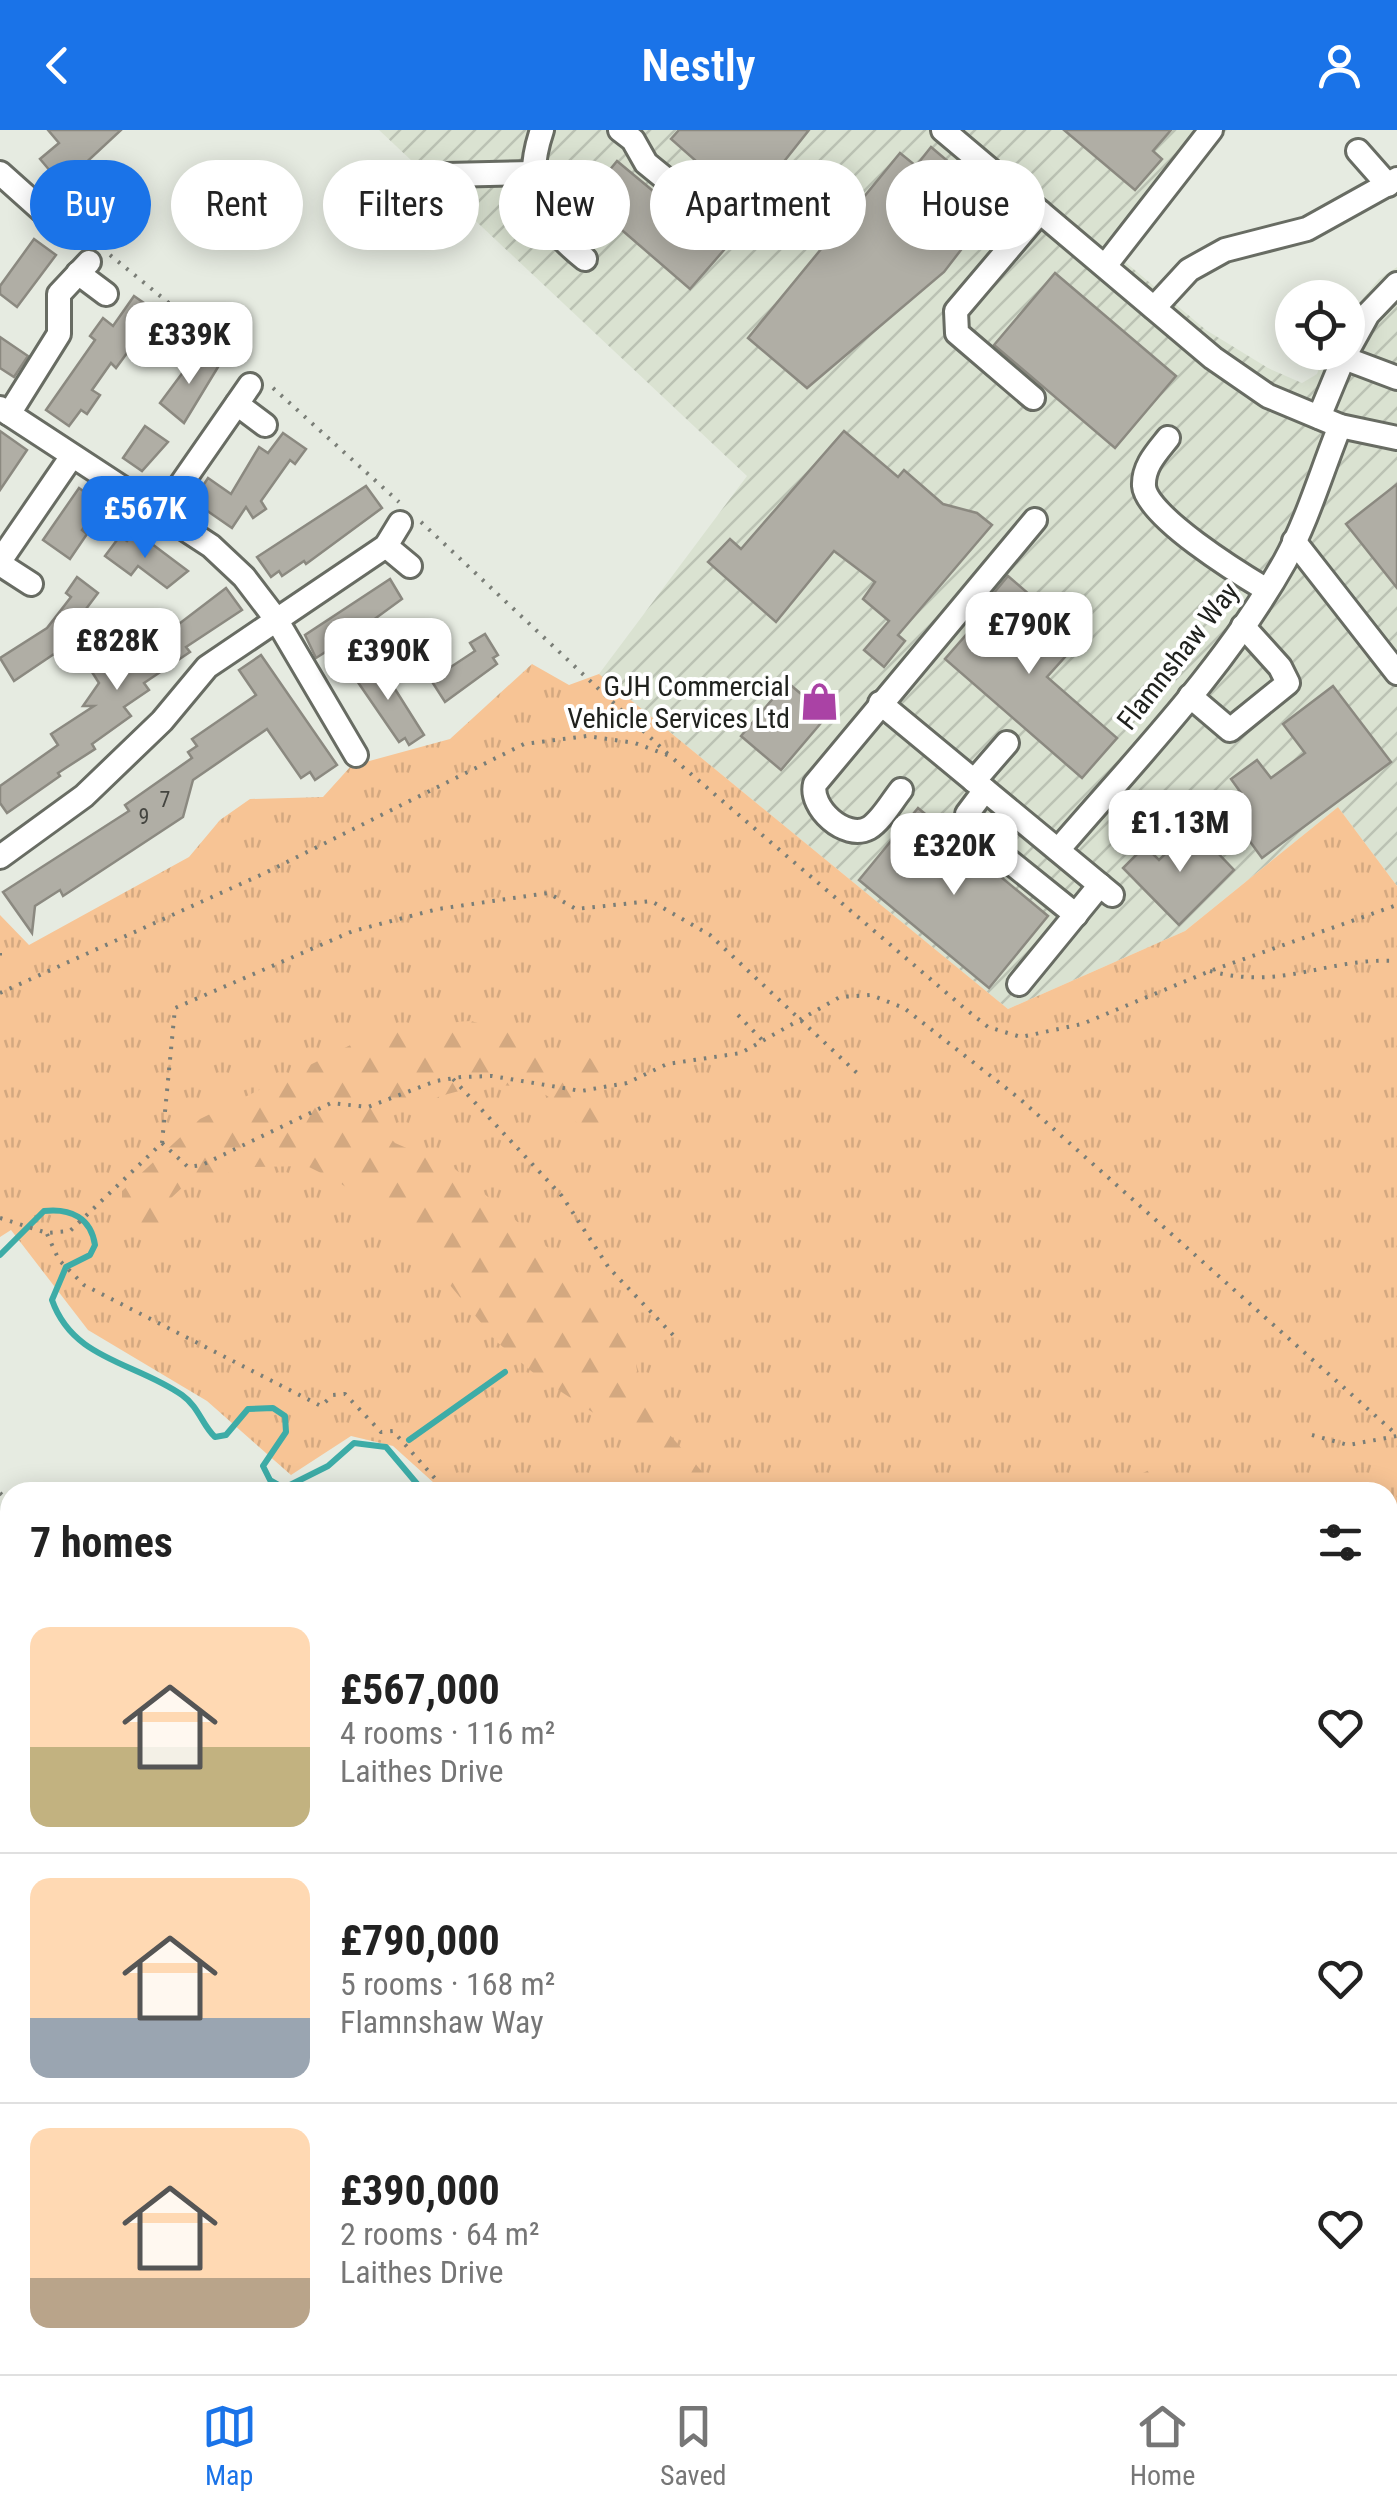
<!DOCTYPE html>
<html lang="en">
<head>
<meta charset="utf-8">
<style>
	:root { --surface:#fff; --page:#f2f2f2; --text:#222; --muted:#767676; --line:#e0e0e0; --accent:#1a73e8 }
	body { margin:0; font-family:"Roboto Condensed",sans-serif; background:var(--page); color:var(--text); height:100vh; display:flex; flex-direction:column; font-size:38px; white-space:nowrap }
	* { box-sizing:border-box; margin:0 }
	p { font-size:32px; color:var(--muted) }
	.icon { flex:none; width:55px; height:55px; fill:none; stroke:currentColor; stroke-width:2; stroke-linecap:round; stroke-linejoin:round }
	.map { position:relative; flex:1; overflow:hidden }
	.drawer { position:absolute; left:0px; top:1352px; width:1398px; height:892px; display:flex; flex-direction:column; background:var(--surface); border-radius:30px 30px 0 0; box-shadow:0 5px 25px #0003 }
	.drawer>* { flex:none }
	.guide { position:absolute; left:30px; top:30px; width:1338px; height:90px; display:flex; gap:20px }
	.tools { position:absolute; left:1275px; top:150px; display:grid; gap:20px }
	.tools a { display:grid; place-items:center; width:90px; height:90px; border-radius:50%; background:var(--surface); box-shadow:0 5px 25px #0003; font-size:50px }
	.price { position:absolute; translate:-50% -85px; padding:0 22px; border-radius:20px; background:#fff; color:#222; font-size:32px; line-height:65px; filter:drop-shadow(0 2px 5px #0008) }
	.price::after { content:''; position:absolute; left:50%; top:60px; width:30px; height:22px; margin-left:-15px; background:inherit; clip-path:polygon(0 0,100% 0,50% 100%) }
	.price.active { background:var(--accent); color:#fff }
	ul { padding:0; list-style:none }
	li { display:flex; align-items:center; gap:30px; height:250px; padding:0 30px }
	li+li { border-top:2px solid var(--line) }
	li span { display:grid; place-items:center; flex:none; width:280px; height:200px; border-radius:20px; color:#555 }
	li>.icon { margin-inline-start:auto }
	span .icon { width:120px; height:120px; fill:#fffc; stroke-width:1 }
	li b { font-size:42px }
	h2 { display:flex; justify-content:space-between; align-items:center; height:120px; padding:0 30px; font-size:42px }
	.chip { padding:0 35px; border-radius:45px; background:var(--surface); box-shadow:0 5px 25px #0003; font-size:35px; line-height:90px }
	.chip.active { background:var(--accent); color:#fff }
	header { display:flex; justify-content:space-between; align-items:center; height:130px; padding:0 30px; background:var(--accent); color:#fff; font-size:45px; font-weight:600 }
	.tab-bar { display:flex; justify-content:space-around; align-items:center; height:140px; border-top:2px solid var(--line); background:var(--surface); font-size:28px; color:var(--muted) }
	.tab-bar a { display:grid; justify-items:center; gap:5px }
	.tab-bar .active { color:var(--accent) }
	.map>svg:first-child { display:block }
	.industrial { fill:url(#industrial-furrows) }
	.grass { fill:url(#grass-tufts) }
	.forest { fill:url(#forest-firs) }
	.lines { fill:none; stroke-linecap:round; stroke-linejoin:round }
	.stream { stroke:#3daca7; stroke-width:6 }
	.building { fill:#b0aea5; stroke:#8b8980; stroke-width:2.5 }
	.minor-casing { stroke:#686c63; stroke-width:28 }
	.path { stroke:#7a7e77; stroke-width:4; stroke-dasharray:2.5 8; stroke-linecap:butt }
	.minor { stroke:#fff; stroke-width:22 }
	.labels { text-anchor:middle; dominant-baseline:central; stroke-width:8; stroke-linejoin:round; paint-order:stroke }
	.number-label { font-size:22px; fill:#444540 }
	.street-label { font-size:28px; fill:#20221e; stroke:#fff }
	.poi-label { font-size:28px; fill:#20221e; stroke:#fff; text-anchor:end }
</style>
</head>
<body>
<header><svg class="icon" aria-label="back" viewBox="0 0 24 24"><path d="M15 5l-7 7 7 7"/></svg>Nestly<svg class="icon" aria-label="person" viewBox="0 0 24 24"><circle cx="12" cy="8" r="4"/><path d="M4 21q1-7 8-7t8 7"/></svg></header>
<div class="map">
<svg width="1397" height="2244" viewBox="0 0 1397 2244">
	<defs>
		<pattern id="industrial-furrows" width="10" height="10" patternUnits="userSpaceOnUse" patternTransform="scale(2.5)"><rect width="10" height="10" fill="#dae2d1"/><path d="M-1 1l2-2M0 10L10 0M9 11l2-2" fill="none" stroke="#bbc2b3"/></pattern>
		<pattern id="grass-tufts" width="24" height="20" patternUnits="userSpaceOnUse" patternTransform="scale(2.5)"><rect width="24" height="20" fill="#f7c495"/><path d="M3 7l-1-3M5 7V3M7 7l1-3M15 17l-1-3M17 17v-4M19 17l1-3" fill="none" stroke="#d3a880"/></pattern>
		<pattern id="forest-firs" width="22" height="20" patternUnits="userSpaceOnUse" patternTransform="scale(2.5)"><rect width="22" height="20" fill="#f7c495"/><path d="M5 1l3.5 6h-7zM16 11l3.5 6h-7z" fill="#d3a880"/></pattern>
	</defs>
	<rect width="100%" height="100%" fill="#e6ebe1"/>
	<path class="industrial" d="M379,0H1227L1124,131L1206,200L1268,238L1302,253L1317,244L1325,223L1348,222V186L1379,149L1397,137V756L1338,677L1185,801L1008,879L599,544L747,346Z"/>
	<path class="grass" d="M532,534L569,555L599,544L1008,879L1185,801L1338,677L1397,756V2244H1034L1029,2235H1388V1362H444L393,1316L351,1306L291,1345L207,1271L88,1200L11,1100L0,1107V785L29,815L189,727L220,690L250,669L323,667L351,636L450,609Z"/>
	<g class="forest">
		<path d="M471,891L536,910L547,922L590,928L608,946L598,964L599,993L579,997C538,927 444,961 386,988L381,998L395,1013L455,1039L620,1179L630,1197L639,1253L662,1296L720,1362H688L635,1310L537,1246L497,1212L430,1131L360,1066L335,1050L307,1036L250,1037L185,1055L170,1069C176,1094 180,1109 158,1127L122,1074V1061L200,989L385,898C414,903 442,892 471,891Z"/>
		<path d="M1159,1335L1199,1362H1139L1137,1355L1143,1343Z"/>
	</g>
	<g class="lines">
		<g class="stream">
			<path d="M0,1125L44,1081C71,1078 91,1088 95,1115L90,1125L66,1137L52,1170C73,1230 135,1232 182,1265C199,1277 202,1295 215,1307L226,1305L248,1279L273,1278L285,1286L286,1302L263,1336L270,1350L284,1358L328,1336L354,1313L386,1317L424,1362"/>
			<path d="M409,1310L505,1242"/>
			<path d="M1013,2235L1015,2244"/>
		</g>
	</g>
	<g class="building">
		<path d="M48,0H121L62,55L40,29L59,13Z"/>
		<path d="M679,0H809L748,77L671,9Z"/>
		<path d="M1064,0H1171L1153,21L1162,29L1135,60Z"/>
		<path d="M931,17L997,73L944,142L807,258L748,208L900,23L916,36Z"/>
		<path d="M617,31L724,120L690,159L586,69Z"/>
		<path d="M34,109L56,125L17,177L0,164V156Z"/>
		<path d="M1055,143L1176,246L1115,318L994,215Z"/>
		<path d="M134,166L157,182L116,238L111,233L92,260L100,265L87,284L81,280L69,296L46,280L95,210L90,206L103,188L113,196Z"/>
		<path d="M0,207L28,226L14,247L0,238Z"/>
		<path d="M198,222L218,237L184,293L160,273Z"/>
		<path d="M145,296L168,312L142,341L123,328Z"/>
		<path d="M0,301L27,320L0,360Z"/>
		<path d="M844,301L898,347L904,340L943,374L977,383L992,395L898,505L905,511L884,537L864,520L889,491L863,469L875,452L834,421L776,492L708,432L730,409L741,419Z"/>
		<path d="M283,303L306,319L295,334L290,330L261,371L266,379L253,388L246,377L232,398L193,371L208,348L231,364L259,317L268,323Z"/>
		<path d="M1397,354V458L1346,394Z"/>
		<path d="M366,356L382,378L306,434L304,431L282,446L279,441L271,447L257,427Z"/>
		<path d="M79,358L101,374L82,400L87,404L70,429L43,410Z"/>
		<path d="M120,406L127,411L131,406L148,419L152,414L188,441L167,458L138,436L131,445L105,426Z"/>
		<path d="M1008,446L1045,478L1038,486L1073,518L1047,547L1117,608L1082,648L945,529L993,474L988,470Z"/>
		<path d="M77,447L98,463L83,483L95,492L69,525L59,532L54,524L14,551L0,528L47,498L71,467L66,463Z"/>
		<path d="M390,449L402,469L365,496L369,502L353,512L349,507L316,528L305,505Z"/>
		<path d="M226,458L242,480L186,517L190,522L144,553L149,560L124,577L131,586L92,614L95,619L58,643L60,646L7,683L0,673V656L58,615L51,604L94,576H83L99,553L92,542L117,524L108,511L139,490L154,513Z"/>
		<path d="M485,504L498,525L493,528L497,534L445,572L431,550L475,521L470,513Z"/>
		<path d="M261,525L337,635L315,650L310,642L301,648L267,599L193,650L183,687L63,766L60,760L35,776L32,803L3,762L129,681L125,675L192,628L188,622L197,616L192,609L256,565L239,540Z"/>
		<path d="M376,529L424,605L409,615L405,608L399,612L353,545Z"/>
		<path d="M787,552L827,586L781,640L741,606Z"/>
		<path d="M1333,556L1391,632L1262,728L1227,680L1244,667L1231,649L1257,630L1271,648L1305,623L1283,594Z"/>
		<path d="M918,678L1048,786L989,858L859,750Z"/>
		<path d="M1193,697L1234,740L1179,795L1123,738L1145,716L1159,730Z"/>
	</g>
	<g class="lines">
		<defs>
			<g id="minor">
				<path d="M542,0C522,59 538,92 585,129"/>
				<path d="M620,0L633,10L646,33L728,100"/>
				<path d="M943,0L1213,228L1268,266L1340,296L1397,308"/>
				<path d="M1358,21L1388,55"/>
				<path d="M0,43L47,85"/>
				<path d="M447,45L532,43"/>
				<path d="M1105,136L1211,0"/>
				<path d="M78,143L106,164"/>
				<path d="M1154,178L1189,140L1225,120L1307,99L1397,49"/>
				<path d="M1348,220L1368,184L1397,154"/>
				<path d="M1344,228L1397,248"/>
				<path d="M1033,268L957,203L956,181L1040,82"/>
				<path d="M237,274L265,295"/>
				<path d="M0,278L211,416L244,447L276,489L356,625"/>
				<path d="M9,284L59,204V164L89,132"/>
				<path d="M1319,287L1346,222"/>
				<path d="M1168,308C1157,322 1143,336 1144,356C1146,386 1240,444 1267,460"/>
				<path d="M161,383L250,255"/>
				<path d="M1294,411L1397,543"/>
				<path d="M386,416L410,436"/>
				<path d="M0,431L72,326"/>
				<path d="M0,434L31,454"/>
				<path d="M1190,566L1230,600L1288,553L1280,537L1243,496"/>
				<path d="M880,573L1112,765"/>
				<path d="M974,651L1007,613"/>
				<path d="M901,660C892,671 881,691 869,698C845,711 809,677 815,654L1035,390"/>
				<path d="M985,660L967,684L968,698L1076,785"/>
				<path d="M1058,720C1137,628 1225,538 1285,431C1308,389 1322,340 1340,296"/>
				<path d="M0,727L84,666L162,591L207,537L386,416L400,393"/>
				<path d="M1019,854L1100,755"/>
			</g>
		</defs>
		<use href="#minor" class="minor-casing"/>
		<g class="path">
			<path d="M64,95L90,111"/>
			<path d="M110,125L246,236"/>
			<path d="M273,258L399,372"/>
			<path d="M421,392L669,625"/>
			<path d="M0,823V828"/>
			<path d="M1210,841C1283,861 1327,827 1397,831"/>
			<path d="M0,863L265,743L524,614L587,606L635,613L670,626L963,877L988,897L1021,907L1082,894L1210,841L1397,775"/>
			<path d="M738,885L765,913"/>
			<path d="M453,949L562,1066L609,1138L674,1206"/>
			<path d="M162,1013L188,1037L202,1035L331,973L368,977L436,951L461,947L492,946L581,961L627,953L667,934L741,923L840,867L871,865L904,878L1020,969L1397,1305"/>
			<path d="M0,1088L47,1103L70,1101L162,1013L175,878L353,801L438,779L548,763L576,779L651,771L710,805L857,943"/>
			<path d="M47,1104L59,1130L84,1155L321,1276L333,1265L345,1264L381,1302L393,1301L447,1362"/>
			<path d="M1312,1305L1348,1315L1397,1306"/>
			<path d="M0,1363L10,1372"/>
			<path d="M1388,1712L1397,1721"/>
			<path d="M1388,1808L1397,1816"/>
			<path d="M948,2235L953,2244"/>
		</g>
		<use href="#minor" class="minor"/>
	</g>
	<defs>
		<symbol id="shop-bare" viewBox="-9 -9 18 18"><path d="M-5-2.5h2.3a2.7 3.5 0 0 1 5.4 0H5L5.5 6h-11ZM-1.5-2.5h3a1.5 2.3 0 0 0-3 0Z" fill="#aa42a5" stroke="#fff" stroke-width="2.5" paint-order="stroke"/></symbol>
	</defs>
	<g fill-rule="evenodd">
		<use href="#shop-bare" x="792" y="544" width="55" height="55"/>
	</g>
	<g class="labels">
		<g class="number-label">
			<text x="165" y="669">7</text>
			<text x="144" y="686">9</text>
		</g>
		<g class="street-label">
			<text transform="translate(1178 526) rotate(-52)">Flamnshaw Way</text>
		</g>
		<g class="poi-label">
			<text x="790" y="556">GJH Commercial<tspan x="790" dy="32">Vehicle Services Ltd</tspan></text>
		</g>
	</g>
</svg>
<div class="tools">
<a><svg class="icon" aria-label="locate" viewBox="0 0 24 24"><circle cx="12" cy="12" r="6"/><path d="M12 2v4M12 18v4M2 12h4M18 12h4"/></svg></a>
</div>
<b class="price" style="left:189px;top:257px">£339K</b>
<b class="price active" style="left:145px;top:431px">£567K</b>
<b class="price" style="left:1029px;top:547px">£790K</b>
<b class="price" style="left:117px;top:563px">£828K</b>
<b class="price" style="left:388px;top:573px">£390K</b>
<b class="price" style="left:1180px;top:745px">£1.13M</b>
<b class="price" style="left:954px;top:768px">£320K</b>
<div class="guide">
<a class="chip active">Buy</a>
<a class="chip">Rent</a>
<a class="chip">Filters</a>
<a class="chip">New</a>
<a class="chip">Apartment</a>
<a class="chip">House</a>
</div>
<section class="drawer">
<h2>7 homes<svg class="icon" aria-label="filters" viewBox="0 0 24 24"><path d="M4 7h16M4 17h16"/><circle cx="9" cy="7" r="2"/><circle cx="15" cy="17" r="2"/></svg></h2>
<ul>
<li><span style="background:linear-gradient(#ffd9b3 60%,#c2b280 0)"><svg class="icon" aria-label="home" viewBox="0 0 24 24"><path d="M3 11l9-7 9 7M6 9v11h12V9"/></svg></span><div><b>£567,000</b><p>4 rooms · 116 m²</p><p>Laithes Drive</p></div><svg class="icon" aria-label="heart" viewBox="0 0 24 24"><path d="M12 20l-8-8c-3-5 5-10 8-4 3-6 11-1 8 4z"/></svg></li>
<li><span style="background:linear-gradient(#ffd9b3 70%,#9aa5b1 0)"><svg class="icon" aria-label="home" viewBox="0 0 24 24"><path d="M3 11l9-7 9 7M6 9v11h12V9"/></svg></span><div><b>£790,000</b><p>5 rooms · 168 m²</p><p>Flamnshaw Way</p></div><svg class="icon" aria-label="heart" viewBox="0 0 24 24"><path d="M12 20l-8-8c-3-5 5-10 8-4 3-6 11-1 8 4z"/></svg></li>
<li><span style="background:linear-gradient(#ffd9b3 75%,#b9a48a 0)"><svg class="icon" aria-label="home" viewBox="0 0 24 24"><path d="M3 11l9-7 9 7M6 9v11h12V9"/></svg></span><div><b>£390,000</b><p>2 rooms · 64 m²</p><p>Laithes Drive</p></div><svg class="icon" aria-label="heart" viewBox="0 0 24 24"><path d="M12 20l-8-8c-3-5 5-10 8-4 3-6 11-1 8 4z"/></svg></li>
</ul>
</section>
</div>
<nav class="tab-bar">
<a class="active"><svg class="icon" aria-label="map" viewBox="0 0 24 24"><path d="M3 6l6-2 6 2 6-2v14l-6 2-6-2-6 2zM9 4v14M15 6v14"/></svg>Map</a>
<a><svg class="icon" aria-label="saved" viewBox="0 0 24 24"><path d="M7 4h10v16l-5-4-5 4z"/></svg>Saved</a>
<a><svg class="icon" aria-label="home" viewBox="0 0 24 24"><path d="M3 11l9-7 9 7M6 9v11h12V9"/></svg>Home</a>
</nav>
</body>
</html>
